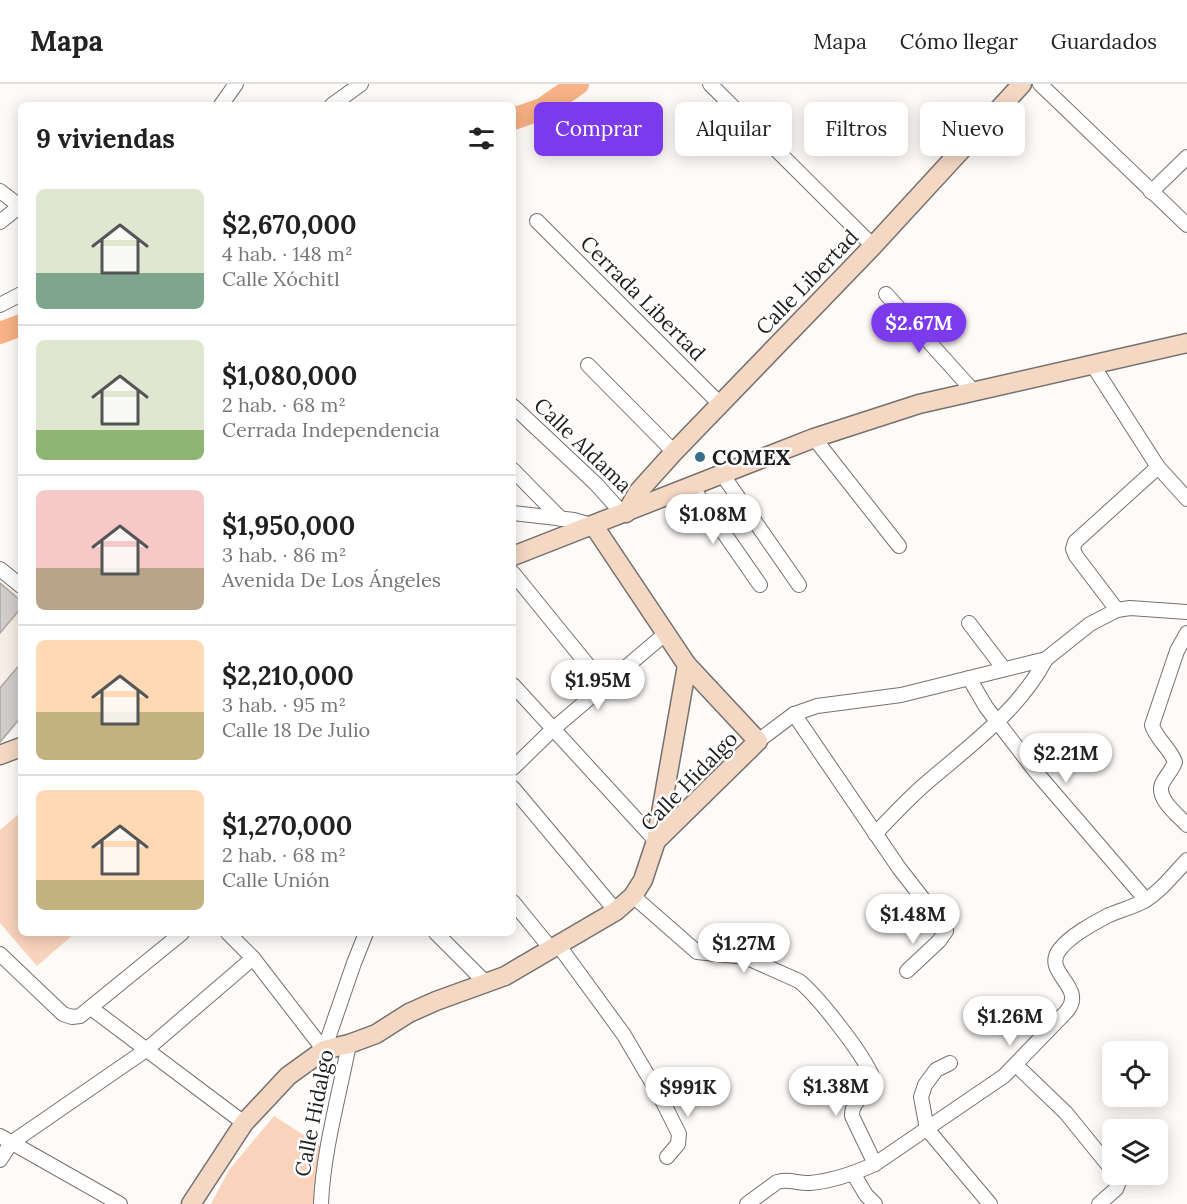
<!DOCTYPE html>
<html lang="es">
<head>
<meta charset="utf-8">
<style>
	:root { --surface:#fff; --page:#f2f2f2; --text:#222; --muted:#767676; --line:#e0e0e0; --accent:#7c3aed }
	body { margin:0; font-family:Lora,serif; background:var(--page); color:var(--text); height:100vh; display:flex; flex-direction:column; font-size:22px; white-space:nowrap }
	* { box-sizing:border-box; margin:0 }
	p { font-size:20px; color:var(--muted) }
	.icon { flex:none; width:33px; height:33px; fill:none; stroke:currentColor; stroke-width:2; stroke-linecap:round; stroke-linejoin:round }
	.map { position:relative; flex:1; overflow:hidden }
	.side { position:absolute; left:18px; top:18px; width:498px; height:834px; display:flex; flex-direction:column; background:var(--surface); border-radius:9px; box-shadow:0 3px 15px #0003 }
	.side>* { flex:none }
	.guide { position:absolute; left:534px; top:18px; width:562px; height:54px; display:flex; gap:12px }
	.buttons { position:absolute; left:1102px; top:957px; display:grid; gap:12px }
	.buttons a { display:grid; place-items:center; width:66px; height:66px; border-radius:9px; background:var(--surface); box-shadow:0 3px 15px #0003; font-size:30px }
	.price { position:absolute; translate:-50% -51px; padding:0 14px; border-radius:21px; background:#fff; color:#222; font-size:20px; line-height:39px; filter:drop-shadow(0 2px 3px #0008) }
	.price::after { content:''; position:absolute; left:50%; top:36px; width:18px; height:14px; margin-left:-9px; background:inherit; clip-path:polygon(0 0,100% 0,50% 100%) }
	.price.selected { background:var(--accent); color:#fff }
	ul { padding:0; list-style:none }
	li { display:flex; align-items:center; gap:18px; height:150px; padding:0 18px }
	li+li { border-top:2px solid var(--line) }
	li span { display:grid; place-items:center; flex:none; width:168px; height:120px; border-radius:9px; color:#555 }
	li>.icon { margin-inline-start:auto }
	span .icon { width:72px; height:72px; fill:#fffc; stroke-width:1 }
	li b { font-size:26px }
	h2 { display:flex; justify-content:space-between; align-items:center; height:72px; padding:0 18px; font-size:26px }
	.tag { padding:0 21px; border-radius:9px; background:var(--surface); box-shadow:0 3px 15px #0003; font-size:21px; line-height:54px }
	.tag.selected { background:var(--accent); color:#fff }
	header { display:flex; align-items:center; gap:36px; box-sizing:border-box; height:84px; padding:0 30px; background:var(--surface); border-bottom:2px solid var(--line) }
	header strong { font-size:28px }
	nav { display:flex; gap:33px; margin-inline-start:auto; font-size:21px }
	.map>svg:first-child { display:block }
	.built { fill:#f7ede7 }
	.green { fill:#f9d3bc }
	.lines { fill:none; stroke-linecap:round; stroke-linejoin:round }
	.river { stroke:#f8b285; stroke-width:22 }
	.building { fill:#d0cdcc; stroke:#aba8a6; stroke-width:1.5 }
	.street-casing { stroke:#74716f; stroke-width:16 }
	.secondary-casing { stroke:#74716f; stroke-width:21 }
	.street { stroke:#fff; stroke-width:14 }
	.secondary { stroke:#f4d8c4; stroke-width:18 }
	.poi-dot { fill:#386e8a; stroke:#fff; stroke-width:2 }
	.labels { text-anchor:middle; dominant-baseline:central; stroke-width:5; stroke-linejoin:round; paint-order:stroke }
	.street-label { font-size:21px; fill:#1f1e1e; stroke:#fff }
	.poi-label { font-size:21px; font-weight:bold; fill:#1f1e1e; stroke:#fff; text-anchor:start }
</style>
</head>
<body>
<header>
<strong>Mapa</strong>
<nav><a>Mapa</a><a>Cómo llegar</a><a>Guardados</a></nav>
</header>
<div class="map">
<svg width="1187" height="1120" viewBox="0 0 1187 1120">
	<rect width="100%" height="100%" fill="#fdfaf8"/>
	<path class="built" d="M0,496L21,513V635L0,661Z"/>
	<g class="green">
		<path d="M21,728V849H75L37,882L0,839V746Z"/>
		<path d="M274,1032L321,1062L315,1120H211L229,1086Z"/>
	</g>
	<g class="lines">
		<g class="river">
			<path d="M513,35L542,25L578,0"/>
			<path d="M0,249L21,241"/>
		</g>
	</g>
	<g class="building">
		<path d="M0,499L21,517V524L0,549Z"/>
		<path d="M21,579V633L0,658V604Z"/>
	</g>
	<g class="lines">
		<defs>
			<g id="street">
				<path d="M710,0L873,162"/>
				<path d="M1040,0L1187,141"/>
				<path d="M221,21L236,0"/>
				<path d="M332,21L361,0"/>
				<path d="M0,107L21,123"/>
				<path d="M1151,108L1187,73"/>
				<path d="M537,137L720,320"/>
				<path d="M0,138L20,122"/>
				<path d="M886,210L975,309"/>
				<path d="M0,221L21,210"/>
				<path d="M1092,280L1158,383L1187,415"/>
				<path d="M588,281L674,368"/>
				<path d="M513,322L596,400L623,430"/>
				<path d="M814,354L899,462"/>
				<path d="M513,386L561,435"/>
				<path d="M722,390L799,501"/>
				<path d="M692,403L760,501"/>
				<path d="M513,429L574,436L594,442"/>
				<path d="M0,485L21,502"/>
				<path d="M513,489L604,601"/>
				<path d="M1117,526L1076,472L1073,465L1075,458L1158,383"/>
				<path d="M969,539L1004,585"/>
				<path d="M1187,549L1177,567L1152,641C1156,655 1170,664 1175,678C1172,686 1166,692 1162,700C1156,715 1178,731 1187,741"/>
				<path d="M969,594L986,623L1036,688L1146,816"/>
				<path d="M513,601L656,757"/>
				<path d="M794,630L899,784L941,838L946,847L939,857L907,887"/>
				<path d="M758,657L794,630L817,622L901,611L1046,575L1090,540L1117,526L1130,524L1187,528"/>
				<path d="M513,684L552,646L665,550"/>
				<path d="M513,704L616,827"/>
				<path d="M875,750C891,733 907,716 924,701C969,662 1018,628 1046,575"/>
				<path d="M633,812L697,868L745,873L799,897C818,912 863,970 872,992C877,1009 851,1012 852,1032L875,1080"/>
				<path d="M513,818L552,866"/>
				<path d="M228,849L253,874L324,966"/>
				<path d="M436,849L487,900"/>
				<path d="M559,862L624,951L661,1014L679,1050L678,1060L667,1073"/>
				<path d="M0,870L63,930L72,933L80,932L182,849"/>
				<path d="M91,924L244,1039"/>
				<path d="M324,966L354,879L366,849"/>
				<path d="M950,979L936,986L925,1001L921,1013L927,1045L990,1120"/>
				<path d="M1016,981L1066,1029L1113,1087"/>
				<path d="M0,1052L120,1120"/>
				<path d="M0,1076L11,1059L146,966L253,874"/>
				<path d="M853,1089L866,1111L875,1120"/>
				<path d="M321,1120C323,1068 339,1012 349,960"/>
				<path d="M747,1120L777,1098C789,1094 798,1100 810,1099C833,1097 855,1089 875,1080L1004,992L1067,927C1087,902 1041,889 1060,865C1071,851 1094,839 1109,831C1121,826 1133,823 1144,817C1160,808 1174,790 1187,776"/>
				<path d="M1099,1120L1116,1105L1119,1098L1116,1090"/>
			</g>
			<g id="secondary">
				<path d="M626,429L638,408L674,368L873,162L1022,0"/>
				<path d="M594,442L687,581L758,657L656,757"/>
				<path d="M513,472L814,354L919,320L1187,259"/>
				<path d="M0,671L21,663"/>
				<path d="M191,1120L244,1039L288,992L324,966L349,960L376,950L409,929L436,917L505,892L616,827L633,812L643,796L656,757L687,581"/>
			</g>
		</defs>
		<use href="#street" class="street-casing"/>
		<use href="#secondary" class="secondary-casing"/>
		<use href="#street" class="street"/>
		<use href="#secondary" class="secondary"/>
	</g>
	<circle class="poi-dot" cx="700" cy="373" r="6"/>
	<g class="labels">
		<g class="street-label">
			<text transform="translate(807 198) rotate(-46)">Calle Libertad</text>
			<text transform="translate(643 214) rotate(45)">Cerrada Libertad</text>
			<text transform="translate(583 361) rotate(44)">Calle Aldama</text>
			<text transform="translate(689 697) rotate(-46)">Calle Hidalgo</text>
			<text transform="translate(314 1029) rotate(-79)">Calle Hidalgo</text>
		</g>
		<g class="poi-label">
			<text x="712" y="373">COMEX</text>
		</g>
	</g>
</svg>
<div class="buttons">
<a><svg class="icon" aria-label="locate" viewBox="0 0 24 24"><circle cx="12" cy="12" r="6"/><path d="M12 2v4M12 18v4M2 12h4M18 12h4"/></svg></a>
<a><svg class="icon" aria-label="layers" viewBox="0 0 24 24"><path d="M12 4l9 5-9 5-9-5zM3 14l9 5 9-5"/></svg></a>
</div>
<b class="price selected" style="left:919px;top:270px">$2.67M</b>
<b class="price" style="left:713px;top:461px">$1.08M</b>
<b class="price" style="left:598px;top:627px">$1.95M</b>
<b class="price" style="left:1066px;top:700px">$2.21M</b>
<b class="price" style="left:913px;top:861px">$1.48M</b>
<b class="price" style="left:744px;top:890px">$1.27M</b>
<b class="price" style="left:1010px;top:963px">$1.26M</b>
<b class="price" style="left:836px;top:1033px">$1.38M</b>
<b class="price" style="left:688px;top:1034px">$991K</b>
<div class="guide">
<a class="tag selected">Comprar</a>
<a class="tag">Alquilar</a>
<a class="tag">Filtros</a>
<a class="tag">Nuevo</a>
</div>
<section class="side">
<h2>9 viviendas<svg class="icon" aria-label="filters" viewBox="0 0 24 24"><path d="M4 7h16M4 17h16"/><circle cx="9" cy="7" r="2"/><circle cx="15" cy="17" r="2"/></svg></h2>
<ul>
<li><span style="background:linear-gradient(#dfe7d0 70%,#7fa58c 0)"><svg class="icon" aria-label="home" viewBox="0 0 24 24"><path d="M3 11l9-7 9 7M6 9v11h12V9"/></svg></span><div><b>$2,670,000</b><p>4 hab. · 148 m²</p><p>Calle Xóchitl</p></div></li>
<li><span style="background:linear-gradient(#dfe7d0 75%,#8fb573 0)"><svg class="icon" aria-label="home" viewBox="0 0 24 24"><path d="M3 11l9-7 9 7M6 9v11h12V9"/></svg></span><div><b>$1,080,000</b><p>2 hab. · 68 m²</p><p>Cerrada Independencia</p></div></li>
<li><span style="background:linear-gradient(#f6c9c9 65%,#b9a48a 0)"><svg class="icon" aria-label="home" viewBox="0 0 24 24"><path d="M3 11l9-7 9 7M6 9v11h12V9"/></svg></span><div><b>$1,950,000</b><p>3 hab. · 86 m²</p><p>Avenida De Los Ángeles</p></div></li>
<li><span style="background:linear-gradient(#ffd9b3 60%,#c2b280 0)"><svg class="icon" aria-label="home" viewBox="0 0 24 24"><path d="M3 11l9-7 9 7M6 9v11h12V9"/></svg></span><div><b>$2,210,000</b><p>3 hab. · 95 m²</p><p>Calle 18 De Julio</p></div></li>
<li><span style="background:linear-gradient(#ffd9b3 75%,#c2b280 0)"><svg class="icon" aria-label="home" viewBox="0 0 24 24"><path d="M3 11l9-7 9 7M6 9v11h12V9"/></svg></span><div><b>$1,270,000</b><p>2 hab. · 68 m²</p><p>Calle Unión</p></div></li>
</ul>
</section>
</div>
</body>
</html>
